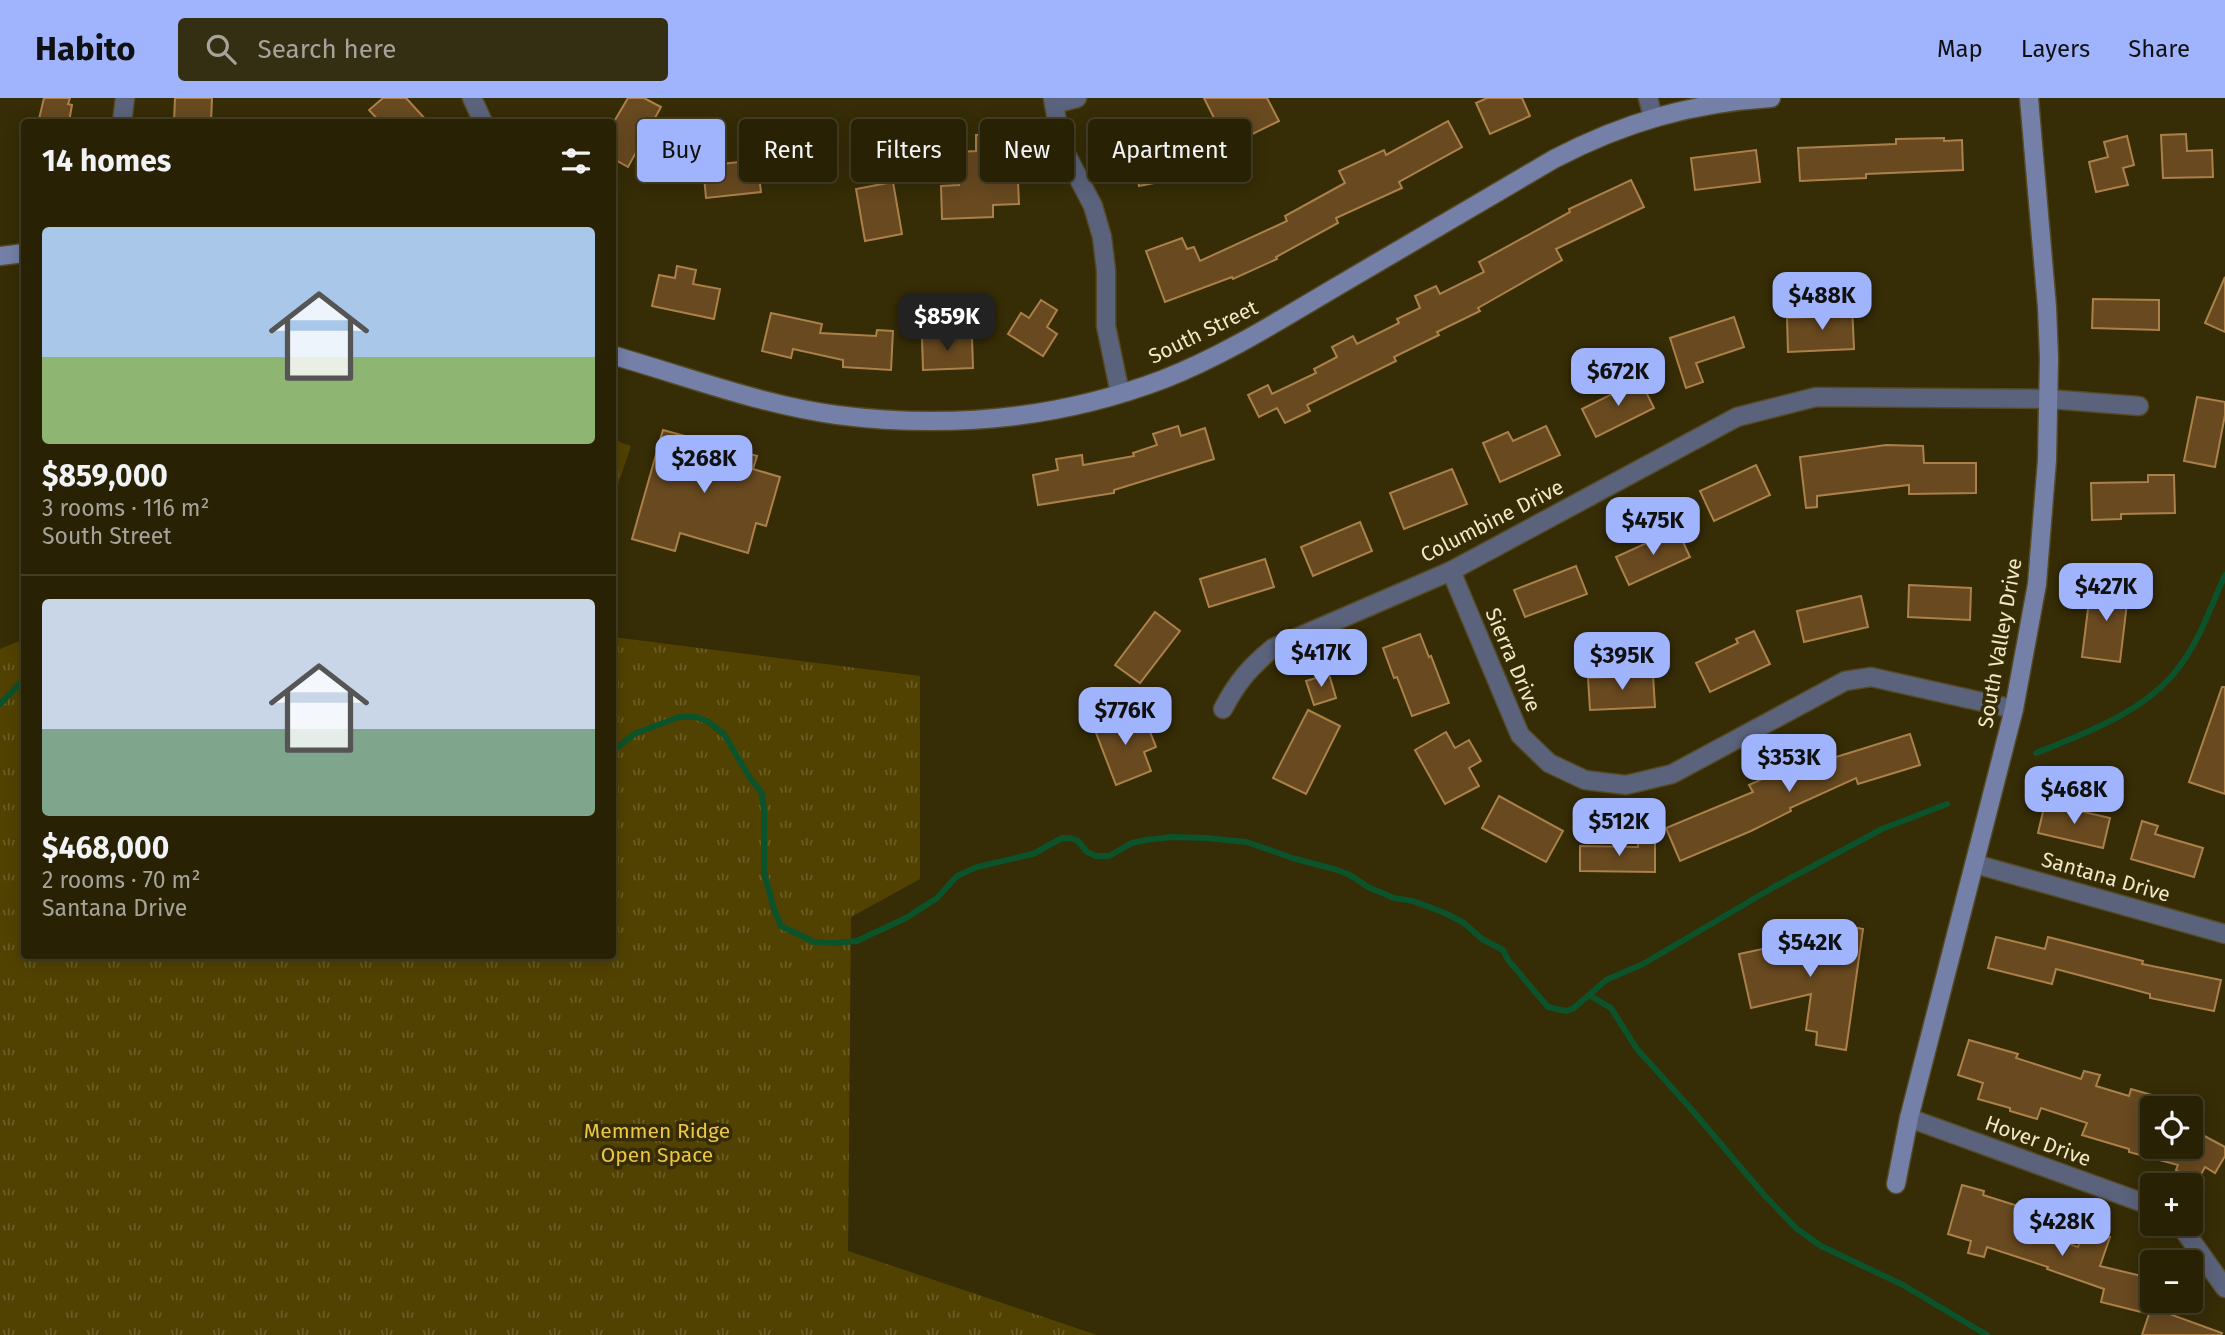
<!DOCTYPE html>
<html lang="en">
<head>
<meta charset="utf-8">
<style>
	:root { --surface:#282104; --page:#342e13; --text:#f1f3f6; --muted:#a5a39a; --line:#443e26; --accent:#a0b3fd }
	body { margin:0; font-family:"Fira Sans",sans-serif; background:var(--page); color:var(--text); height:100vh; display:flex; flex-direction:column; font-size:26px; white-space:nowrap }
	* { box-sizing:border-box; margin:0 }
	p { font-size:23px; color:var(--muted) }
	.icon { flex:none; width:38px; height:38px; fill:none; stroke:currentColor; stroke-width:2; stroke-linecap:round; stroke-linejoin:round }
	.map { position:relative; flex:1; overflow:hidden }
	.panel { position:absolute; left:21px; top:21px; width:595px; height:840px; display:flex; flex-direction:column; background:var(--surface); border-radius:7px; box-shadow:0 4px 18px #0003,0 0 0 2px var(--line) }
	.panel>* { flex:none }
	.guide { position:absolute; left:637px; top:21px; width:665px; height:63px; display:flex; gap:14px }
	.buttons { position:absolute; left:2140px; top:998px; display:grid; gap:14px }
	.buttons a { display:grid; place-items:center; width:63px; height:63px; border-radius:7px; background:var(--surface); box-shadow:0 4px 18px #0003,0 0 0 2px var(--line); font-size:35px }
	.price { position:absolute; translate:-50% -60px; padding:0 16px; border-radius:14px; background:var(--accent); color:#111; font-size:23px; line-height:46px; filter:drop-shadow(0 2px 4px #0008) }
	.price::after { content:''; position:absolute; left:50%; top:42px; width:21px; height:16px; margin-left:-10px; background:inherit; clip-path:polygon(0 0,100% 0,50% 100%) }
	.price.selected { background:#222; color:#fff }
	ul { padding:0; list-style:none }
	li { display:grid; align-content:center; gap:14px; height:371px; padding:0 21px }
	li+li { border-top:2px solid var(--line) }
	li span { display:grid; place-items:center; height:217px; border-radius:7px; color:#555 }
	li>.icon { margin-inline-start:auto }
	span .icon { width:126px; height:126px; fill:#fffc; stroke-width:1 }
	li b { font-size:30px }
	h2 { display:flex; justify-content:space-between; align-items:center; height:84px; padding:0 21px; font-size:30px }
	.tag { padding:0 24px; border-radius:7px; background:var(--surface); box-shadow:0 4px 18px #0003,0 0 0 2px var(--line); font-size:24px; line-height:63px }
	.tag.selected { background:var(--accent); color:#111 }
	header { display:flex; align-items:center; gap:42px; box-sizing:border-box; height:98px; padding:0 35px; background:var(--accent); color:#111 }
	header strong { font-size:33px }
	nav { display:flex; gap:38px; margin-inline-start:auto; font-size:24px }
	.search { width:490px; height:63px; background:var(--page); display:flex; align-items:center; gap:18px; box-sizing:border-box; padding:0 24px; border-radius:7px; color:var(--muted); font-size:26px }
	.map>svg:first-child { display:block }
	.grass { fill:url(#grass-tufts) }
	.lines { fill:none; stroke-linecap:round; stroke-linejoin:round }
	.stream { stroke:#0c522a; stroke-width:6 }
	.building { fill:#684920; stroke:#ac8149; stroke-width:2 }
	.street-casing { stroke:#544a25; stroke-width:21 }
	.secondary-casing { stroke:#544a25; stroke-width:21 }
	.street { stroke:#5b637c; stroke-width:18 }
	.secondary { stroke:#7580a8; stroke-width:18 }
	.labels { text-anchor:middle; dominant-baseline:central; stroke-width:7; stroke-linejoin:round; paint-order:stroke }
	.street-label { font-size:21px; fill:#f2e8c6; stroke:#362c06 }
	.park-label { font-size:21px; fill:#ecc747; stroke:#362c06 }
</style>
</head>
<body>
<header>
<strong>Habito</strong>
<div class="search"><svg class="icon" aria-label="search" viewBox="0 0 24 24"><circle cx="10" cy="10" r="6"/><path d="M15 15l6 6"/></svg>Search here</div>
<nav><a>Map</a><a>Layers</a><a>Share</a></nav>
</header>
<div class="map">
<svg width="2225" height="1237" viewBox="0 0 2225 1237">
	<defs>
		<pattern id="grass-tufts" width="24" height="20" patternUnits="userSpaceOnUse" patternTransform="scale(1.75)"><rect width="24" height="20" fill="#524202"/><path d="M3 7l-1-3M5 7V3M7 7l1-3M15 17l-1-3M17 17v-4M19 17l1-3" fill="none" stroke="#6b5d25"/></pattern>
	</defs>
	<rect width="100%" height="100%" fill="#362c06"/>
	<g class="grass">
		<path d="M613,342L631,348L613,401L612,342Z"/>
		<path d="M613,539L920,578V781L851,819L848,1153L1097,1237H0V551L24,541V858H612Z"/>
	</g>
	<g class="lines">
		<g class="stream">
			<path d="M0,606L24,581"/>
			<path d="M612,654L634,636L679,619H696L707,623L724,636L750,680L762,695L764,712V774L774,811L781,828L814,844L835,845L857,843L906,820L937,800L957,778L977,769L1033,756L1062,740H1070L1078,743L1087,754L1096,758H1109L1132,745L1146,742L1172,739L1206,740L1247,744L1292,760L1334,771L1350,777L1368,789L1394,800L1413,803L1445,815L1464,825L1482,841L1503,852L1508,862L1548,909L1566,913L1574,910L1589,897L1611,910L1637,951L1692,1012L1765,1098L1797,1131L1821,1148L1903,1187L1987,1237"/>
			<path d="M2036,655C2084,636 2147,613 2179,569C2200,542 2211,508 2225,477"/>
			<path d="M1589,897L1606,882L1643,866L1774,789L1882,731L1947,706"/>
		</g>
	</g>
	<g class="building">
		<path d="M44,0H70L68,6L72,7L69,24L39,21Z"/>
		<path d="M175,0H212L211,24H174Z"/>
		<path d="M383,0H406L428,24H380L369,12Z"/>
		<path d="M628,0H644L661,9L628,69L612,60V27Z"/>
		<path d="M1204,0H1267L1279,23L1228,48Z"/>
		<path d="M1487,0H1522L1530,18L1490,36L1476,5Z"/>
		<path d="M1448,23L1462,49L1399,84L1402,90L1336,120L1338,125L1276,159L1277,161L1233,181L1232,179L1165,204L1146,153L1182,140L1187,151L1194,149L1200,163L1287,123L1285,118L1345,85L1339,73L1384,52L1386,57Z"/>
		<path d="M1187,35L1195,81L1170,85L1169,82L1139,88L1133,59L1158,55L1156,41Z"/>
		<path d="M1000,36L1001,84H1018L1019,106L993,107V119L942,121L941,88L959,87L958,54L976,53V37Z"/>
		<path d="M2186,36L2187,53L2212,52L2213,79L2163,80L2161,37Z"/>
		<path d="M2127,38L2134,67L2123,70L2128,87L2096,94L2089,64L2108,59L2104,44Z"/>
		<path d="M1944,40V43L1962,42L1963,72L1866,76V80L1800,83L1798,50L1896,46V41Z"/>
		<path d="M1756,52L1760,84L1695,92L1691,60Z"/>
		<path d="M757,62L761,94L706,100L703,68Z"/>
		<path d="M1631,82L1644,109L1556,151L1562,162L1478,210L1480,213L1437,234L1439,237L1394,259L1396,263L1307,307L1310,313L1285,325L1277,310L1259,319L1248,297L1268,287L1272,296L1316,275L1314,271L1337,259L1332,249L1353,238L1357,246L1399,225L1397,221L1420,210L1415,198L1436,188L1440,196L1484,174L1479,164L1570,114L1569,111Z"/>
		<path d="M893,84L902,136L865,143L856,91Z"/>
		<path d="M677,168L696,172L693,186L720,191L714,221L652,208L659,177L675,180Z"/>
		<path d="M2225,179V234L2205,225Z"/>
		<path d="M2093,201L2159,202V232L2092,230Z"/>
		<path d="M1041,202L1057,212L1047,229L1057,236L1043,258L1008,236L1021,215L1029,220Z"/>
		<path d="M1852,207L1854,251L1788,254L1787,220L1833,218V208Z"/>
		<path d="M771,215L822,226L820,235L876,238L877,232L893,233L891,272L843,269V262L793,251L791,260L762,253Z"/>
		<path d="M1734,219L1744,249L1696,265L1703,284L1686,290L1670,240Z"/>
		<path d="M972,239L973,270L923,272L922,240Z"/>
		<path d="M1640,282L1654,310L1596,339L1582,311Z"/>
		<path d="M2197,299L2225,304V317L2215,369L2184,363Z"/>
		<path d="M1178,328L1181,338L1205,330L1214,361L1114,392V395L1038,407L1033,377L1058,372L1056,361L1082,357L1083,367L1134,358L1133,355L1157,347L1153,336Z"/>
		<path d="M1546,328L1560,357L1500,384L1483,345L1508,334L1513,343Z"/>
		<path d="M663,332L757,358L753,371L780,379L766,428L756,425L748,455L680,435L675,453L632,441Z"/>
		<path d="M1886,347L1923,348L1924,365H1976V395L1909,396V387L1817,398V409L1806,410L1800,359Z"/>
		<path d="M1756,367L1770,397L1714,423L1700,393Z"/>
		<path d="M1452,371L1467,406L1404,431L1390,395Z"/>
		<path d="M2148,377H2174L2175,415L2121,416V421L2092,422L2091,385L2148,384Z"/>
		<path d="M1360,424L1372,453L1313,478L1301,449Z"/>
		<path d="M1677,431L1690,459L1629,487L1616,459Z"/>
		<path d="M1265,461L1274,489L1209,509L1200,481Z"/>
		<path d="M1576,468L1587,496L1525,519L1514,492Z"/>
		<path d="M2096,484L2129,488L2120,564L2082,559L2089,503L2093,504Z"/>
		<path d="M1909,487L1971,490L1970,522L1908,519Z"/>
		<path d="M1861,498L1868,529L1804,544L1797,513Z"/>
		<path d="M1155,514L1180,533L1140,585L1115,567Z"/>
		<path d="M1754,533L1770,566L1710,594L1696,565L1738,545L1736,541Z"/>
		<path d="M1420,536L1429,559L1431,558L1449,605L1412,618L1397,579L1394,580L1383,550Z"/>
		<path d="M1329,576L1336,600L1314,607L1306,583Z"/>
		<path d="M1653,577L1655,609L1590,612L1588,580Z"/>
		<path d="M2222,589H2225V696L2189,684Z"/>
		<path d="M1308,612L1340,628L1306,696L1273,680Z"/>
		<path d="M1126,614L1133,631L1147,626L1156,649L1144,654L1151,673L1116,687L1093,627Z"/>
		<path d="M1446,634L1455,650L1469,642L1481,663L1469,670L1479,688L1445,706L1415,652Z"/>
		<path d="M1910,636L1920,667L1858,686L1856,680L1790,710L1791,713L1751,733L1680,763L1666,730L1753,694L1749,687L1817,656L1820,664Z"/>
		<path d="M1499,698L1563,733L1546,764L1482,730Z"/>
		<path d="M2045,705L2110,720L2103,750L2038,735Z"/>
		<path d="M2142,723L2158,728L2155,736L2203,750L2194,779L2131,761Z"/>
		<path d="M1638,743H1655V774L1580,773V748L1638,749Z"/>
		<path d="M1848,828L1863,831L1846,952L1816,947L1817,934L1806,932L1811,896L1751,910L1739,856L1795,844L1796,839Z"/>
		<path d="M1996,839L2045,851L2048,839L2143,863L2142,866L2221,882L2214,913L2150,900V896L2056,871L2052,886L1988,870Z"/>
		<path d="M1969,942L2018,956L2016,960L2081,981L2084,973L2100,977L2096,988L2129,998L2131,991L2152,997V1048H2191L2197,1034L2225,1049V1058L2215,1075L2205,1069L2197,1084L2176,1072L2178,1067L2129,1054V1051L2082,1037L2087,1025L2041,1010L2037,1021L2010,1013V1010L1978,1001L1983,985L1958,977Z"/>
		<path d="M1962,1087L1984,1093L1983,1097L2034,1113L2029,1127L2047,1133L2045,1138L2078,1149L2084,1131L2110,1139L2100,1168L2150,1180L2145,1202H2178L2172,1217L2222,1235L2221,1237H2142L2149,1216L2101,1204L2104,1191L2047,1171L2048,1169L1987,1149L1984,1159L1968,1155L1971,1143L1948,1136Z"/>
	</g>
	<g class="lines">
		<defs>
			<g id="street">
				<path d="M472,0L483,24"/>
				<path d="M1053,0L1058,29L1065,54L1093,108L1102,139L1106,172V228L1120,295"/>
				<path d="M1648,0L1653,19"/>
				<path d="M1054,6L1077,0"/>
				<path d="M122,24L125,0"/>
				<path d="M1451,473L1520,637L1549,665L1585,682L1626,687L1672,676L1845,583L1871,579L2014,611"/>
				<path d="M1223,611C1237,584 1250,569 1273,550L1451,473L1737,319L1816,299L2049,301L2139,308"/>
				<path d="M1975,766L2225,836"/>
				<path d="M1909,1020L2152,1108"/>
				<path d="M2176,1125L2183,1131L2225,1190"/>
			</g>
			<g id="secondary">
				<path d="M0,158L24,155"/>
				<path d="M612,257C685,278 762,307 837,317C947,331 1059,321 1164,281C1225,257 1280,222 1336,189C1409,146 1481,104 1554,61C1625,24 1692,5 1771,0"/>
				<path d="M1896,1086L1909,1020L2014,611L2037,486L2047,362L2049,260L2047,209L2029,0"/>
			</g>
		</defs>
		<use href="#street" class="street-casing"/>
		<use href="#secondary" class="secondary-casing"/>
		<use href="#street" class="street"/>
		<use href="#secondary" class="secondary"/>
	</g>
	<g class="labels">
		<g class="street-label">
			<text transform="translate(1203 234) rotate(-26)">South Street</text>
			<text transform="translate(1492 423) rotate(-27)">Columbine Drive</text>
			<text transform="translate(2000 545) rotate(-80)">South Valley Drive</text>
			<text transform="translate(1513 562) rotate(67)">Sierra Drive</text>
			<text transform="translate(2106 779) rotate(16)">Santana Drive</text>
			<text transform="translate(2038 1043) rotate(20)">Hover Drive</text>
		</g>
		<g class="park-label">
			<text x="657" y="1033">Memmen Ridge<tspan x="657" dy="24">Open Space</tspan></text>
		</g>
	</g>
</svg>
<div class="buttons">
<a><svg class="icon" aria-label="locate" viewBox="0 0 24 24"><circle cx="12" cy="12" r="6"/><path d="M12 2v4M12 18v4M2 12h4M18 12h4"/></svg></a>
<a>+</a>
<a>−</a>
</div>
<b class="price" style="left:1822px;top:234px">$488K</b>
<b class="price selected" style="left:947px;top:255px">$859K</b>
<b class="price" style="left:1618px;top:310px">$672K</b>
<b class="price" style="left:704px;top:397px">$268K</b>
<b class="price" style="left:1653px;top:459px">$475K</b>
<b class="price" style="left:2106px;top:525px">$427K</b>
<b class="price" style="left:1321px;top:591px">$417K</b>
<b class="price" style="left:1622px;top:594px">$395K</b>
<b class="price" style="left:1125px;top:649px">$776K</b>
<b class="price" style="left:1789px;top:696px">$353K</b>
<b class="price" style="left:2074px;top:728px">$468K</b>
<b class="price" style="left:1619px;top:760px">$512K</b>
<b class="price" style="left:1810px;top:881px">$542K</b>
<b class="price" style="left:2062px;top:1160px">$428K</b>
<div class="guide">
<a class="tag selected">Buy</a>
<a class="tag">Rent</a>
<a class="tag">Filters</a>
<a class="tag">New</a>
<a class="tag">Apartment</a>
</div>
<section class="panel">
<h2>14 homes<svg class="icon" aria-label="filters" viewBox="0 0 24 24"><path d="M4 7h16M4 17h16"/><circle cx="9" cy="7" r="2"/><circle cx="15" cy="17" r="2"/></svg></h2>
<ul>
<li><span style="background:linear-gradient(#a9c7e8 60%,#8fb573 0)"><svg class="icon" aria-label="home" viewBox="0 0 24 24"><path d="M3 11l9-7 9 7M6 9v11h12V9"/></svg></span><div><b>$859,000</b><p>3 rooms · 116 m²</p><p>South Street</p></div></li>
<li><span style="background:linear-gradient(#c9d6e8 60%,#7fa58c 0)"><svg class="icon" aria-label="home" viewBox="0 0 24 24"><path d="M3 11l9-7 9 7M6 9v11h12V9"/></svg></span><div><b>$468,000</b><p>2 rooms · 70 m²</p><p>Santana Drive</p></div></li>
</ul>
</section>
</div>
</body>
</html>
